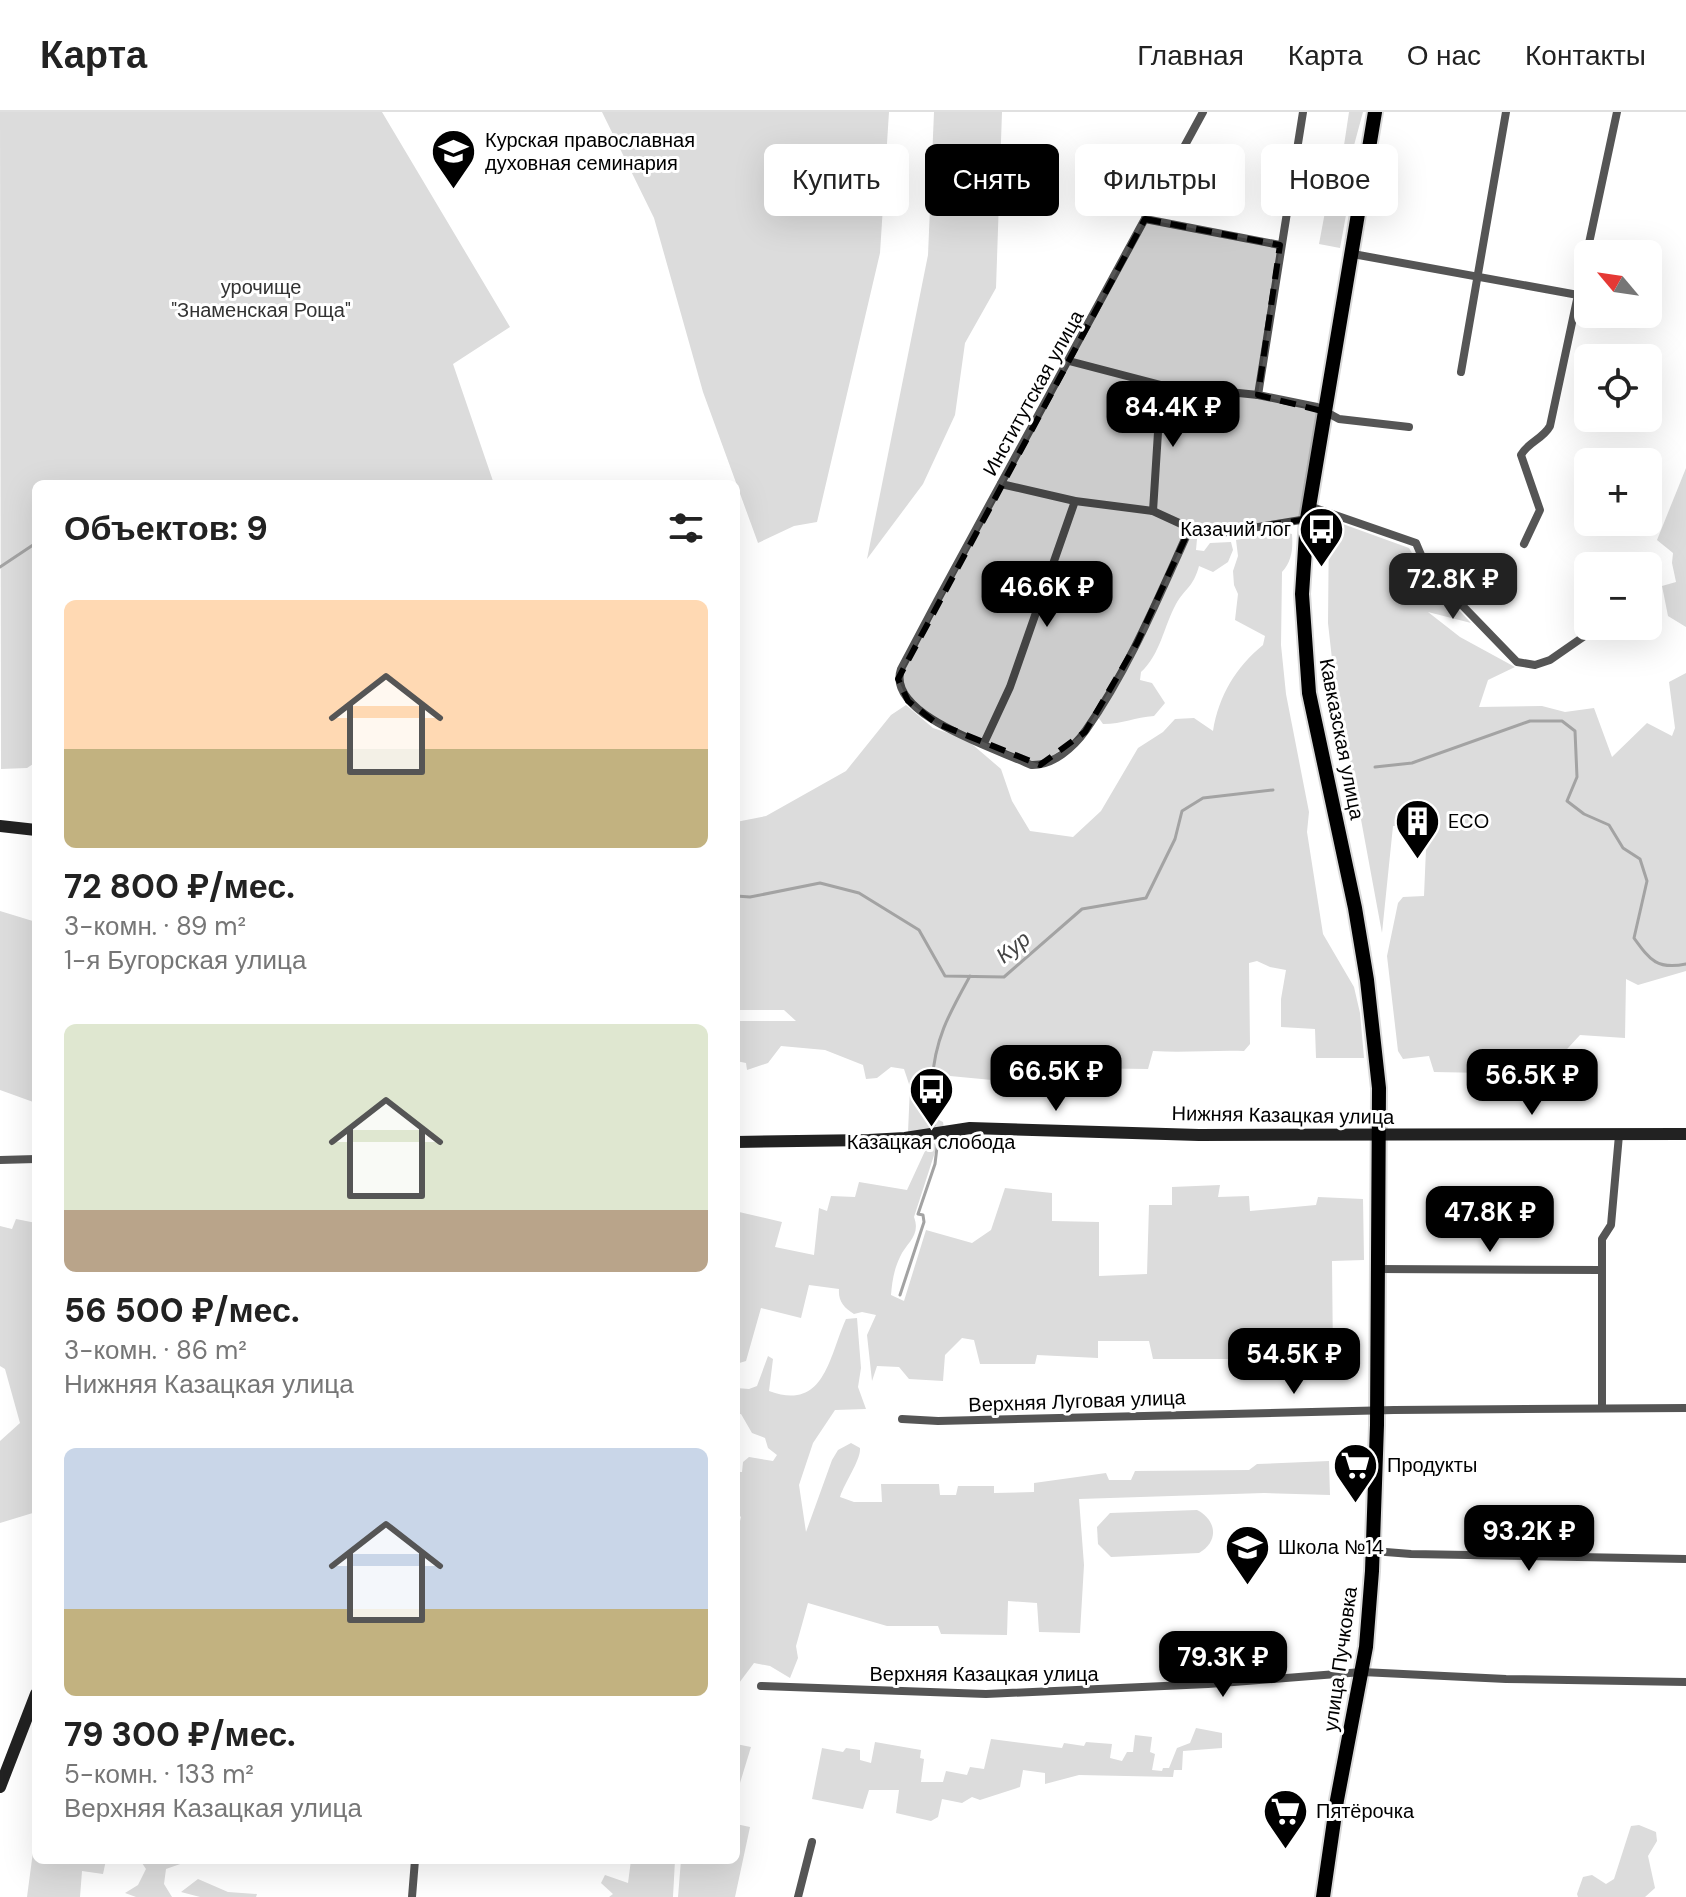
<!DOCTYPE html>
<html lang="ru">
<head>
<meta charset="utf-8">
<style>
	:root { --surface:#fff; --page:#f2f2f2; --text:#222; --muted:#767676; --line:#e0e0e0; --accent:#000 }
	body { margin:0; font-family:"DM Sans",sans-serif; background:var(--page); color:var(--text); height:100vh; display:flex; flex-direction:column; font-size:30px; white-space:nowrap }
	* { box-sizing:border-box; margin:0 }
	p { font-size:26px; color:var(--muted) }
	.icon { flex:none; width:44px; height:44px; fill:none; stroke:currentColor; stroke-width:2; stroke-linecap:round; stroke-linejoin:round }
	.map { position:relative; flex:1; overflow:hidden }
	.drawer { position:absolute; left:32px; top:368px; width:708px; height:1384px; display:flex; flex-direction:column; background:var(--surface); border-radius:12px; box-shadow:0 8px 32px #0002 }
	.drawer>* { flex:none }
	.top-card { position:absolute; left:764px; top:32px; width:760px; height:72px; display:flex; gap:16px }
	.needle { width:52px; rotate:299deg }
	.fabs { position:absolute; left:1574px; top:128px; display:grid; gap:16px }
	.fabs a { display:grid; place-items:center; width:88px; height:88px; border-radius:12px; background:var(--surface); box-shadow:0 8px 32px #0002; font-size:40px }
	.price { position:absolute; translate:-50% -68px; padding:0 18px; border-radius:16px; background:var(--accent); color:#fff; font-size:26px; line-height:52px; filter:drop-shadow(0 2px 4px #0008) }
	.price::after { content:''; position:absolute; left:50%; top:48px; width:24px; height:18px; margin-left:-12px; background:inherit; clip-path:polygon(0 0,100% 0,50% 100%) }
	.price.active { background:#222; color:#fff }
	ul { padding:0; list-style:none }
	li { display:grid; align-content:center; gap:16px; height:424px; padding:0 32px }
	li span { display:grid; place-items:center; height:248px; border-radius:12px; color:#555 }
	li>.icon { margin-inline-start:auto }
	span .icon { width:144px; height:144px; fill:#fffc; stroke-width:1 }
	li b { font-size:34px }
	h2 { display:flex; justify-content:space-between; align-items:center; height:96px; padding:0 32px; font-size:34px }
	.chip { padding:0 28px; border-radius:12px; background:var(--surface); box-shadow:0 8px 32px #0002; font-size:28px; line-height:72px }
	.chip.active { background:var(--accent); color:#fff }
	header { display:flex; align-items:center; gap:48px; box-sizing:border-box; height:112px; padding:0 40px; background:var(--surface); border-bottom:2px solid var(--line) }
	header strong { font-size:38px }
	nav { display:flex; gap:44px; margin-inline-start:auto; font-size:28px }
	.map>svg:first-child { display:block }
	.green { fill:#dcdcdc }
	.lines { fill:none; stroke-linecap:round; stroke-linejoin:round }
	.stream { stroke:#a3a3a3; stroke-width:3 }
	.primary-casing { stroke:#dbdbdb; stroke-width:18 }
	.street { stroke:#555; stroke-width:8 }
	.secondary { stroke:#222; stroke-width:12 }
	.primary { stroke:#000; stroke-width:14 }
	.marked { fill:#000; fill-opacity:0.2; stroke:#000; stroke-width:6; stroke-dasharray:16 10; stroke-linejoin:round }
	.labels { text-anchor:middle; dominant-baseline:central; stroke-width:6; stroke-linejoin:round; paint-order:stroke }
	.poi-label { font-size:20px; fill:#000; stroke:#fff; text-anchor:start }
	.park-label { font-size:20px; fill:#333; stroke:#fff }
	.street-label { font-size:20px; fill:#000; stroke:#fff }
	.water-label { font-size:22px; font-style:italic; fill:#444; stroke:#fff }
</style>
</head>
<body>
<header>
<strong>Карта</strong>
<nav><a>Главная</a><a>Карта</a><a>О нас</a><a>Контакты</a></nav>
</header>
<div class="map">
<svg width="1686" height="1785" viewBox="0 0 1686 1785">
	<rect width="100%" height="100%" fill="#fff"/>
	<g class="green">
		<path d="M0,0H382L510,215L453,252L494,372H36V650L27,656L1,657Z"/>
		<path d="M602,0H889L880,141L817,410L794,414L758,431L703,280L654,106Z"/>
		<path d="M934,0H1002L996,176L965,231L955,303L923,372L867,447L928,143Z"/>
		<path d="M1349,0H1363L1353,37L1349,60L1350,81L1340,136L1319,132L1325,100H1334Z"/>
		<path d="M1686,356V515L1668,504L1662,474L1676,470L1672,451L1673,441L1657,428Z"/>
		<path d="M1329,407L1409,436L1424,461L1471,511L1428,500L1460,525L1515,555L1488,568L1479,595L1542,594L1565,600L1594,596L1612,645L1647,611L1672,624L1675,616L1669,570L1686,561V859L1638,873L1626,867L1625,926L1580,923L1544,962L1434,960L1429,944L1403,947L1398,939L1387,844L1398,791L1403,785L1424,784L1427,713L1393,714L1382,821L1333,556L1328,511Z"/>
		<path d="M1282,420L1292,422C1293,437 1292,449 1282,460L1281,533L1286,582L1309,700L1307,720L1323,822L1354,875L1360,901L1364,946H1316L1315,917L1281,915V887L1286,858L1270,855L1257,849L1249,851L1250,932L1244,939C1214,938 1184,941 1153,939L1148,957L1075,956L1071,939L1048,944L1051,962L992,968L950,964L936,968C931,979 928,992 931,1004L943,1010L944,1016L908,1020L910,975L904,957L891,955L877,966L866,967L863,953L825,938L781,934L768,951L747,958L746,951L736,949V909H796L784,898H736V710L766,704L846,659L891,603L906,593L933,616L966,627L1001,657L1012,689L1030,719L1073,725L1101,699L1138,636L1163,620L1175,607L1194,606L1213,619C1219,583 1236,555 1263,533L1265,524L1235,508L1238,482L1234,473L1233,459L1238,444L1236,428Z"/>
		<path d="M1189,426L1197,427L1196,438L1204,439L1210,431L1231,430L1233,438L1228,450L1213,460L1199,454C1193,476 1185,476 1176,492C1164,514 1160,543 1141,560L1140,568L1152,571L1165,591L1154,604C1135,605 1123,612 1103,612L1098,605Z"/>
		<path d="M0,799L36,810V991L0,978Z"/>
		<path d="M934,1031L937,1034L914,1105C921,1124 907,1130 900,1145C894,1157 892,1170 891,1183L904,1189L926,1118L972,1131L991,1118L1005,1076L1052,1081V1109L1099,1110V1164L1147,1162L1149,1093H1172V1075L1220,1073L1218,1085L1249,1084L1250,1099L1316,1093L1318,1085L1363,1087L1364,1148L1332,1149L1333,1247L1310,1245L1309,1229L1272,1226L1268,1247H1153L1149,1229H1098V1246L1037,1243L1035,1252H980L974,1228L962,1226L945,1243L943,1269L909,1267L899,1255L877,1254L872,1269L867,1223L876,1203L862,1200L854,1202C844,1196 838,1189 839,1177L809,1173L801,1206L761,1196L746,1249L736,1252V1106L739,1100L782,1110L775,1135L814,1143L819,1096L827,1099L831,1084L855,1085L859,1070L907,1078L925,1039Z"/>
		<path d="M16,1107L36,1111V1400L0,1411V1329L20,1311L5,1257L0,1254V1114L12,1117Z"/>
		<path d="M857,1206L861,1256L858,1275L866,1297L835,1298L813,1331L799,1373L806,1420L832,1348L838,1338L851,1331L860,1336C861,1348 845,1370 840,1385L854,1390H882L881,1372H939L940,1383H956L958,1374H994V1381L1034,1380V1371L1106,1361L1109,1368H1131L1135,1359L1249,1358L1257,1352L1329,1349L1330,1383L1264,1381L1079,1387L1084,1453L1080,1521L1039,1520L1037,1491L1008,1489L1007,1523L941,1522L938,1514H887L808,1491L796,1534L798,1546L790,1566L770,1554L754,1551L736,1575V1418L738,1417L741,1405L736,1400V1360H742L743,1350L749,1345L773,1349L777,1343L768,1336L765,1326L752,1321L741,1302L736,1303V1276L749,1277L757,1274L768,1244L773,1247L769,1279C825,1300 829,1244 846,1207Z"/>
		<path d="M1197,1398C1217,1408 1219,1430 1199,1441L1111,1445L1098,1432L1097,1415L1110,1401Z"/>
		<path d="M1196,1616L1222,1621V1636L1183,1639L1182,1658H1174L1173,1665L1079,1663L1045,1672V1661L1023,1658L1020,1675L980,1688L972,1685L962,1691L942,1687L938,1705L931,1709L896,1701L899,1678H869L863,1697L812,1687L822,1636L843,1640L846,1636L860,1638V1648L871,1651L875,1630L921,1638L920,1646L924,1647L921,1670H943L946,1659L967,1663L970,1655L984,1657L991,1627L1062,1636L1064,1631L1084,1634L1086,1630L1112,1632L1110,1646L1122,1649L1127,1640H1133L1135,1623L1152,1625L1150,1640L1155,1642L1152,1658L1162,1659L1163,1656H1169L1177,1636L1190,1631Z"/>
		<path d="M736,1632L751,1635L736,1684Z"/>
		<path d="M736,1712L750,1715L735,1785H678L681,1748H736Z"/>
		<path d="M1639,1713L1656,1720L1657,1729L1648,1744L1655,1776L1645,1785H1578L1577,1782L1583,1765L1592,1763L1606,1772L1614,1767L1631,1714Z"/>
		<path d="M36,1717V1748H106L103,1762L82,1759L80,1785H27Z"/>
		<path d="M140,1748L186,1750L166,1757L164,1772L172,1785H136L125,1781L138,1773L146,1757Z"/>
		<path d="M631,1748H675L673,1785H609L613,1782L601,1771L605,1763L628,1771Z"/>
		<path d="M198,1767L228,1780L257,1782L256,1785H200L181,1780Z"/>
	</g>
	<g class="lines">
		<g class="stream">
			<path d="M0,455L36,431"/>
			<path d="M1375,655L1412,651L1530,609H1562L1575,619L1577,665L1567,689L1584,702L1609,713L1623,736L1640,747L1647,769L1634,826C1650,848 1657,858 1686,852"/>
			<path d="M736,784L750,785L820,771L859,781L919,818L945,864L1004,865L1082,797L1146,786L1175,727L1182,699L1203,686L1273,678"/>
			<path d="M934,1013C930,998 931,985 932,970C935,926 949,902 970,864"/>
			<path d="M900,1183L924,1110L923,1103L918,1102L935,1052L938,1027"/>
		</g>
		<defs>
			<path id="primary" d="M1323,1785L1337,1688L1366,1535L1372,1459L1377,1313L1379,976L1367,868L1355,796L1309,581L1302,482L1307,407L1375,0"/>
		</defs>
		<use href="#primary" class="primary-casing"/>
		<g class="street">
			<path d="M1145,107L1280,133"/>
			<path d="M1353,142L1578,183"/>
			<path d="M1069,249L1161,273L1258,283L1317,295L1339,307L1409,315"/>
			<path d="M1461,260L1506,0"/>
			<path d="M1258,283L1303,0"/>
			<path d="M1001,372L1075,389L1153,399L1190,416L1215,422L1307,407"/>
			<path d="M1309,394L1416,431L1427,457L1517,550L1535,553L1550,548L1599,514"/>
			<path d="M1153,399L1161,273"/>
			<path d="M1190,416C1159,484 1129,557 1086,618C1074,635 1053,654 1031,653C998,637 885,603 901,557L937,489L1203,0"/>
			<path d="M1524,432L1540,398L1521,343C1528,330 1543,327 1550,314L1617,0"/>
			<path d="M984,631L1010,575L1075,389"/>
			<path d="M0,1048L36,1047"/>
			<path d="M1377,1157L1602,1158"/>
			<path d="M1602,1296V1127L1611,1113L1619,1023"/>
			<path d="M902,1307L938,1309L1394,1298L1686,1296"/>
			<path d="M1373,1439L1411,1442L1686,1447"/>
			<path d="M761,1574L986,1582L1208,1572L1362,1560L1506,1567L1686,1570"/>
			<path d="M412,1785L415,1748"/>
			<path d="M798,1785L812,1730"/>
		</g>
		<g class="secondary">
			<path d="M0,714L36,718"/>
			<path d="M736,1030L869,1028L905,1026L970,1016L1199,1023L1686,1022"/>
			<path d="M0,1675L36,1582"/>
		</g>
		<use href="#primary" class="primary"/>
	</g>
	<path class="marked" d="M1145,107L1280,133L1258,283L1326,300L1307,407L1215,422L1190,416L1137,531L1085,620L1040,653L936,611L908,589L898,567Z"/>
	<defs>
		<symbol id="university-pin" viewBox="-11 -11 22 30"><path d="M0 17L-7.5 6A9.5 9.5 0 1 1 7.5 6Z" fill="#000" stroke="#fff"/><path d="M0-5L7-2L0 1L-7-2ZM-4 1L0 2.5L4 1V4Q0 6-4 4Z" fill="#fff"/></symbol>
		<symbol id="bus-pin" viewBox="-11 -11 22 30"><path d="M0 17L-7.5 6A9.5 9.5 0 1 1 7.5 6Z" fill="#000" stroke="#fff"/><path d="M-5-6H5V4H4V6H2V4H-2V6H-4V4H-5ZM-3.5-4V0h7V-4ZM-3.5 1.2v1.5H-2V1.2ZM2 1.2v1.5H3.5V1.2Z" fill="#fff"/></symbol>
		<symbol id="building-pin" viewBox="-11 -11 22 30"><path d="M0 17L-7.5 6A9.5 9.5 0 1 1 7.5 6Z" fill="#000" stroke="#fff"/><path d="M-4-6H4V6H1V3H-1V6H-4ZM-2.5-4.3h1.7v1.8h-1.7ZM.8-4.3h1.7v1.8H.8ZM-2.5-1h1.7V.8h-1.7ZM.8-1h1.7V.8H.8Z" fill="#fff"/></symbol>
		<symbol id="supermarket-pin" viewBox="-11 -11 22 30"><path d="M0 17L-7.5 6A9.5 9.5 0 1 1 7.5 6Z" fill="#000" stroke="#fff"/><path d="M-6-5.5h2.5l.6 2H6L4.5 2H-2.5L-4.4-4H-6ZM-1.5 3.2a1.3 1.3 0 1 0 .1 0ZM3 3.2a1.3 1.3 0 1 0 .1 0Z" fill="#fff"/></symbol>
		<symbol id="school-pin" viewBox="-11 -11 22 30"><path d="M0 17L-7.5 6A9.5 9.5 0 1 1 7.5 6Z" fill="#000" stroke="#fff"/><path d="M0-5L7-2L0 1L-7-2ZM-4 1L0 2.5L4 1V4Q0 6-4 4Z" fill="#fff"/></symbol>
	</defs>
	<g fill-rule="evenodd">
		<use href="#university-pin" x="428" y="14" width="51" height="69"/>
		<use href="#bus-pin" x="1296" y="392" width="51" height="69"/>
		<use href="#building-pin" x="1392" y="684" width="51" height="69"/>
		<use href="#bus-pin" x="906" y="952" width="51" height="69"/>
		<use href="#supermarket-pin" x="1330" y="1328" width="51" height="69"/>
		<use href="#school-pin" x="1222" y="1410" width="51" height="69"/>
		<use href="#supermarket-pin" x="1260" y="1674" width="51" height="69"/>
	</g>
	<g class="labels">
		<g class="poi-label">
			<text x="485" y="28">Курская православная<tspan x="485" dy="23">духовная семинария</tspan></text>
			<text x="1291" y="417" text-anchor="end">Казачий лог</text>
			<text x="1448" y="709">ECO</text>
			<text x="931" y="1030" text-anchor="middle">Казацкая слобода</text>
			<text x="1387" y="1353">Продукты</text>
			<text x="1278" y="1435">Школа №14</text>
			<text x="1316" y="1699">Пятёрочка</text>
		</g>
		<g class="park-label">
			<text x="261" y="175">урочище<tspan x="261" dy="23">"Знаменская Роща"</tspan></text>
		</g>
		<g class="street-label">
			<text transform="translate(1033 281) rotate(-61)">Институтская улица</text>
			<text transform="translate(1342 627) rotate(79)">Кавказская улица</text>
			<text transform="translate(1283 1003) rotate(1)">Нижняя Казацкая улица</text>
			<text transform="translate(1077 1289) rotate(-2)">Верхняя Луговая улица</text>
			<text transform="translate(1340 1547) rotate(-82)">улица Пучковка</text>
			<text x="984" y="1562">Верхняя Казацкая улица</text>
		</g>
		<g class="water-label">
			<text transform="translate(1013 835) rotate(-39)">Кур</text>
		</g>
	</g>
</svg>
<div class="fabs">
<a><svg class="needle" viewBox="-14 -14 28 28"><path d="M0-13l5 13h-10z" fill="#e53935"/><path d="M0 13l5-13h-10z" fill="#767676"/></svg></a>
<a><svg class="icon" aria-label="locate" viewBox="0 0 24 24"><circle cx="12" cy="12" r="6"/><path d="M12 2v4M12 18v4M2 12h4M18 12h4"/></svg></a>
<a>+</a>
<a>−</a>
</div>
<b class="price" style="left:1173px;top:337px">84.4K ₽</b>
<b class="price active" style="left:1453px;top:509px">72.8K ₽</b>
<b class="price" style="left:1047px;top:517px">46.6K ₽</b>
<b class="price" style="left:1056px;top:1001px">66.5K ₽</b>
<b class="price" style="left:1532px;top:1005px">56.5K ₽</b>
<b class="price" style="left:1490px;top:1142px">47.8K ₽</b>
<b class="price" style="left:1294px;top:1284px">54.5K ₽</b>
<b class="price" style="left:1529px;top:1461px">93.2K ₽</b>
<b class="price" style="left:1223px;top:1587px">79.3K ₽</b>
<div class="top-card">
<a class="chip">Купить</a>
<a class="chip active">Снять</a>
<a class="chip">Фильтры</a>
<a class="chip">Новое</a>
</div>
<section class="drawer">
<h2>Объектов: 9<svg class="icon" aria-label="filters" viewBox="0 0 24 24"><path d="M4 7h16M4 17h16"/><circle cx="9" cy="7" r="2"/><circle cx="15" cy="17" r="2"/></svg></h2>
<ul>
<li><span style="background:linear-gradient(#ffd9b3 60%,#c2b280 0)"><svg class="icon" aria-label="home" viewBox="0 0 24 24"><path d="M3 11l9-7 9 7M6 9v11h12V9"/></svg></span><div><b>72 800 ₽/мес.</b><p>3-комн. · 89 m²</p><p>1-я Бугорская улица</p></div></li>
<li><span style="background:linear-gradient(#dfe7d0 75%,#b9a48a 0)"><svg class="icon" aria-label="home" viewBox="0 0 24 24"><path d="M3 11l9-7 9 7M6 9v11h12V9"/></svg></span><div><b>56 500 ₽/мес.</b><p>3-комн. · 86 m²</p><p>Нижняя Казацкая улица</p></div></li>
<li><span style="background:linear-gradient(#c9d6e8 65%,#c2b280 0)"><svg class="icon" aria-label="home" viewBox="0 0 24 24"><path d="M3 11l9-7 9 7M6 9v11h12V9"/></svg></span><div><b>79 300 ₽/мес.</b><p>5-комн. · 133 m²</p><p>Верхняя Казацкая улица</p></div></li>
</ul>
</section>
</div>
</body>
</html>
